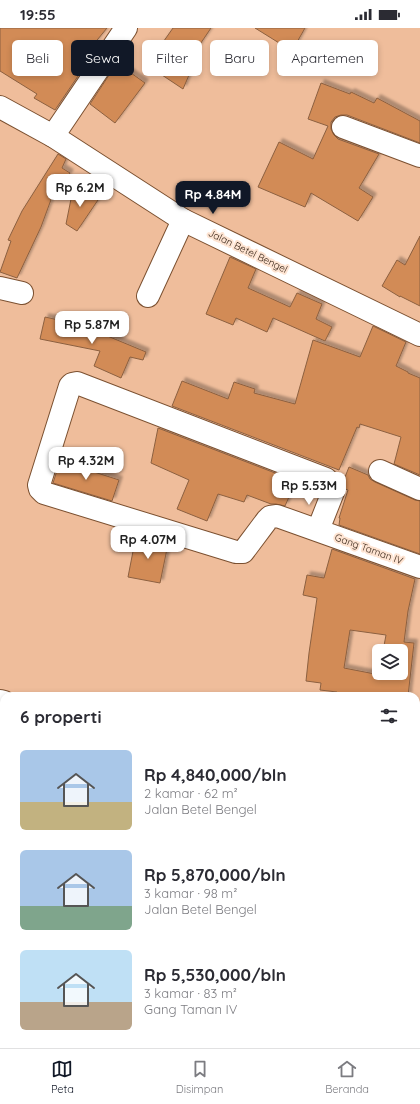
<!DOCTYPE html>
<html lang="id">
<head>
<meta charset="utf-8">
<style>
	:root { --surface:#fff; --page:#f7f7f7; --text:#2b2b33; --muted:#7c7c81; --line:#e1e1e2; --accent:#111827 }
	body { margin:0; font-family:Quicksand,sans-serif; background:var(--page); color:var(--text); height:100vh; display:flex; flex-direction:column; font-size:15px; white-space:nowrap }
	* { box-sizing:border-box; margin:0 }
	p { font-size:13px; color:var(--muted) }
	.icon { flex:none; width:22px; height:22px; fill:none; stroke:currentColor; stroke-width:2; stroke-linecap:round; stroke-linejoin:round }
	.map { position:relative; flex:1; overflow:hidden }
	.drawer { position:absolute; left:0px; top:664px; width:420px; height:356px; display:flex; flex-direction:column; background:var(--surface); border-radius:12px 12px 0 0; box-shadow:0 2px 6px #0003 }
	.drawer>* { flex:none }
	.top-card { position:absolute; left:12px; top:12px; width:396px; height:36px; display:flex; gap:8px }
	.buttons { position:absolute; left:372px; top:616px; display:grid; gap:8px }
	.buttons a { display:grid; place-items:center; width:36px; height:36px; border-radius:6px; background:var(--surface); box-shadow:0 2px 6px #0003; font-size:20px }
	.price { position:absolute; translate:-50% -34px; padding:0 9px; border-radius:8px; background:#fff; color:#222; font-size:13px; line-height:26px; filter:drop-shadow(0 1px 2px #0008) }
	.price::after { content:''; position:absolute; left:50%; top:24px; width:12px; height:9px; margin-left:-6px; background:inherit; clip-path:polygon(0 0,100% 0,50% 100%) }
	.price.active { background:var(--accent); color:#fff }
	ul { padding:0; list-style:none }
	li { display:flex; align-items:center; gap:12px; height:100px; padding:0 20px }
	li span { display:grid; place-items:center; flex:none; width:112px; height:80px; border-radius:6px; color:#555 }
	li>.icon { margin-inline-start:auto }
	span .icon { width:48px; height:48px; fill:#fffc; stroke-width:1 }
	li b { font-size:17px }
	h2 { display:flex; justify-content:space-between; align-items:center; height:48px; padding:0 20px; font-size:17px }
	.tag { padding:0 14px; border-radius:6px; background:var(--surface); box-shadow:0 2px 6px #0003; font-size:14px; line-height:36px }
	.tag.active { background:var(--accent); color:#fff }
	.status { display:flex; justify-content:space-between; align-items:center; height:28px; padding:0 20px; background:var(--surface); direction:ltr }
	.status svg { height:11px; fill:currentColor }
	.menu { display:flex; justify-content:space-around; align-items:center; height:56px; border-top:1px solid var(--line); background:var(--surface); font-size:11px; color:var(--muted) }
	.menu a { display:grid; justify-items:center; gap:2px }
	.menu .active { color:var(--accent) }
	.map>svg:first-child { display:block }
	.building { fill:#d28b56; stroke:#8c6040; fill-rule:evenodd; filter:url(#shadow) }
	.lines { fill:none; stroke-linecap:round; stroke-linejoin:round }
	.minor-casing { stroke:#7b5030; stroke-width:24 }
	.minor { stroke:#fff; stroke-width:22 }
	.labels { text-anchor:middle; dominant-baseline:central; stroke-width:4; stroke-linejoin:round; paint-order:stroke }
	.street-label { font-size:10px; fill:#3c291b; stroke:#fee4d2 }
</style>
</head>
<body>
<div class="status"><b>19:55</b><svg viewBox="0 0 49 12"><path d="M0 12V9h3v3zM5 12V6h3v6zM10 12V3h3v9zM15 12V0h3v12zM26 1h20v11H26zM47 4h2v5h-2z"/></svg></div>
<div class="map">
<svg width="420" height="1020" viewBox="0 0 420 1020">
	<defs>
		<filter id="shadow"><feDropShadow dx="3.5" dy="-3.5" stdDeviation="1" flood-color="#0004"/></filter>
	</defs>
	<rect width="100%" height="100%" fill="#efbd9b"/>
	<g class="building">
		<path d="M0,0H107L93,17L97,20L55,82L34,70L37,66L0,43Z"/>
		<path d="M173,0H211L186,37L192,40L183,61L147,37Z"/>
		<path d="M255,0H305L292,23Z"/>
		<path d="M117,35L145,55L115,95L90,76Z"/>
		<path d="M321,55L350,66L351,64L374,75L377,70L420,93V115L347,87H341L335,89L331,94V101L334,107L338,111L379,126L359,160L373,169L358,193L311,165L305,179L258,159L279,114L313,131L328,98L308,91Z"/>
		<path d="M58,126L66,131L62,140L70,145L61,159L56,158L41,199L17,250L0,244L11,213L8,212L22,183Z"/>
		<path d="M74,156L98,172L77,203L66,196Z"/>
		<path d="M420,208V278L400,268V269L382,258L397,232L405,237Z"/>
		<path d="M230,229L256,241L248,260L290,279L297,265L322,276L316,291L332,299L325,313L273,290L267,304L236,290L233,297L206,286Z"/>
		<path d="M45,289L81,297L146,324L143,332L130,329L121,350L94,338L100,323L40,311Z"/>
		<path d="M373,298L406,314L396,338L408,344V345L420,350V447L394,436L401,409L360,396L359,400L357,399L339,442L172,378L182,353L228,371L234,354L255,361L254,365L295,376L313,312L360,329Z"/>
		<path d="M158,400L296,453L285,478L276,476H271L247,467L244,474L218,466L207,493L177,481L189,452L151,435Z"/>
		<path d="M60,433L119,452L112,473L53,455Z"/>
		<path d="M349,439L368,447L370,451L375,454L415,472L420,473V526L339,497L340,490H339L348,462L345,461L343,454Z"/>
		<path d="M136,508L154,512L168,516L160,555L128,549Z"/>
		<path d="M332,521L415,551L408,583L404,614L414,615L408,668H336L337,664L320,662L321,655L306,653L309,625L317,570L303,567L307,547L324,550ZM350,602L386,607L383,623H401V645H380V647L344,640Z"/>
	</g>
	<g class="lines">
		<defs>
			<g id="minor">
				<path d="M0,79L53,108L183,192L420,307"/>
				<path d="M343,99L420,128"/>
				<path d="M53,108L126,0"/>
				<path d="M0,260L22,265"/>
				<path d="M148,268L183,192"/>
				<path d="M380,443L420,461"/>
				<path d="M318,502L333,464L330,455L326,451L77,355L72,356L70,358L39,457L40,461L44,465L236,524H243L267,492L270,489L277,488L420,539"/>
				<path d="M0,673L4,674"/>
				<path d="M416,786L420,787"/>
				<path d="M102,1020L103,1016"/>
			</g>
		</defs>
		<use href="#minor" class="minor-casing"/>
		<use href="#minor" class="minor"/>
	</g>
	<g class="labels">
		<g class="street-label">
			<text transform="translate(248 223) rotate(26)">Jalan Betel Bengel</text>
			<text transform="translate(369 521) rotate(20)">Gang Taman IV</text>
		</g>
	</g>
</svg>
<div class="buttons">
<a><svg class="icon" aria-label="layers" viewBox="0 0 24 24"><path d="M12 4l9 5-9 5-9-5zM3 14l9 5 9-5"/></svg></a>
</div>
<b class="price" style="left:80px;top:180px">Rp 6.2M</b>
<b class="price active" style="left:213px;top:187px">Rp 4.84M</b>
<b class="price" style="left:92px;top:317px">Rp 5.87M</b>
<b class="price" style="left:86px;top:453px">Rp 4.32M</b>
<b class="price" style="left:309px;top:478px">Rp 5.53M</b>
<b class="price" style="left:148px;top:532px">Rp 4.07M</b>
<div class="top-card">
<a class="tag">Beli</a>
<a class="tag active">Sewa</a>
<a class="tag">Filter</a>
<a class="tag">Baru</a>
<a class="tag">Apartemen</a>
</div>
<section class="drawer">
<h2>6 properti<svg class="icon" aria-label="filters" viewBox="0 0 24 24"><path d="M4 7h16M4 17h16"/><circle cx="9" cy="7" r="2"/><circle cx="15" cy="17" r="2"/></svg></h2>
<ul>
<li><span style="background:linear-gradient(#a9c7e8 65%,#c2b280 0)"><svg class="icon" aria-label="home" viewBox="0 0 24 24"><path d="M3 11l9-7 9 7M6 9v11h12V9"/></svg></span><div><b>Rp 4,840,000/bln</b><p>2 kamar · 62 m²</p><p>Jalan Betel Bengel</p></div></li>
<li><span style="background:linear-gradient(#a9c7e8 70%,#7fa58c 0)"><svg class="icon" aria-label="home" viewBox="0 0 24 24"><path d="M3 11l9-7 9 7M6 9v11h12V9"/></svg></span><div><b>Rp 5,870,000/bln</b><p>3 kamar · 98 m²</p><p>Jalan Betel Bengel</p></div></li>
<li><span style="background:linear-gradient(#bfe0f5 65%,#b9a48a 0)"><svg class="icon" aria-label="home" viewBox="0 0 24 24"><path d="M3 11l9-7 9 7M6 9v11h12V9"/></svg></span><div><b>Rp 5,530,000/bln</b><p>3 kamar · 83 m²</p><p>Gang Taman IV</p></div></li>
</ul>
</section>
</div>
<nav class="menu">
<a class="active"><svg class="icon" aria-label="map" viewBox="0 0 24 24"><path d="M3 6l6-2 6 2 6-2v14l-6 2-6-2-6 2zM9 4v14M15 6v14"/></svg>Peta</a>
<a><svg class="icon" aria-label="saved" viewBox="0 0 24 24"><path d="M7 4h10v16l-5-4-5 4z"/></svg>Disimpan</a>
<a><svg class="icon" aria-label="home" viewBox="0 0 24 24"><path d="M3 11l9-7 9 7M6 9v11h12V9"/></svg>Beranda</a>
</nav>
</body>
</html>
